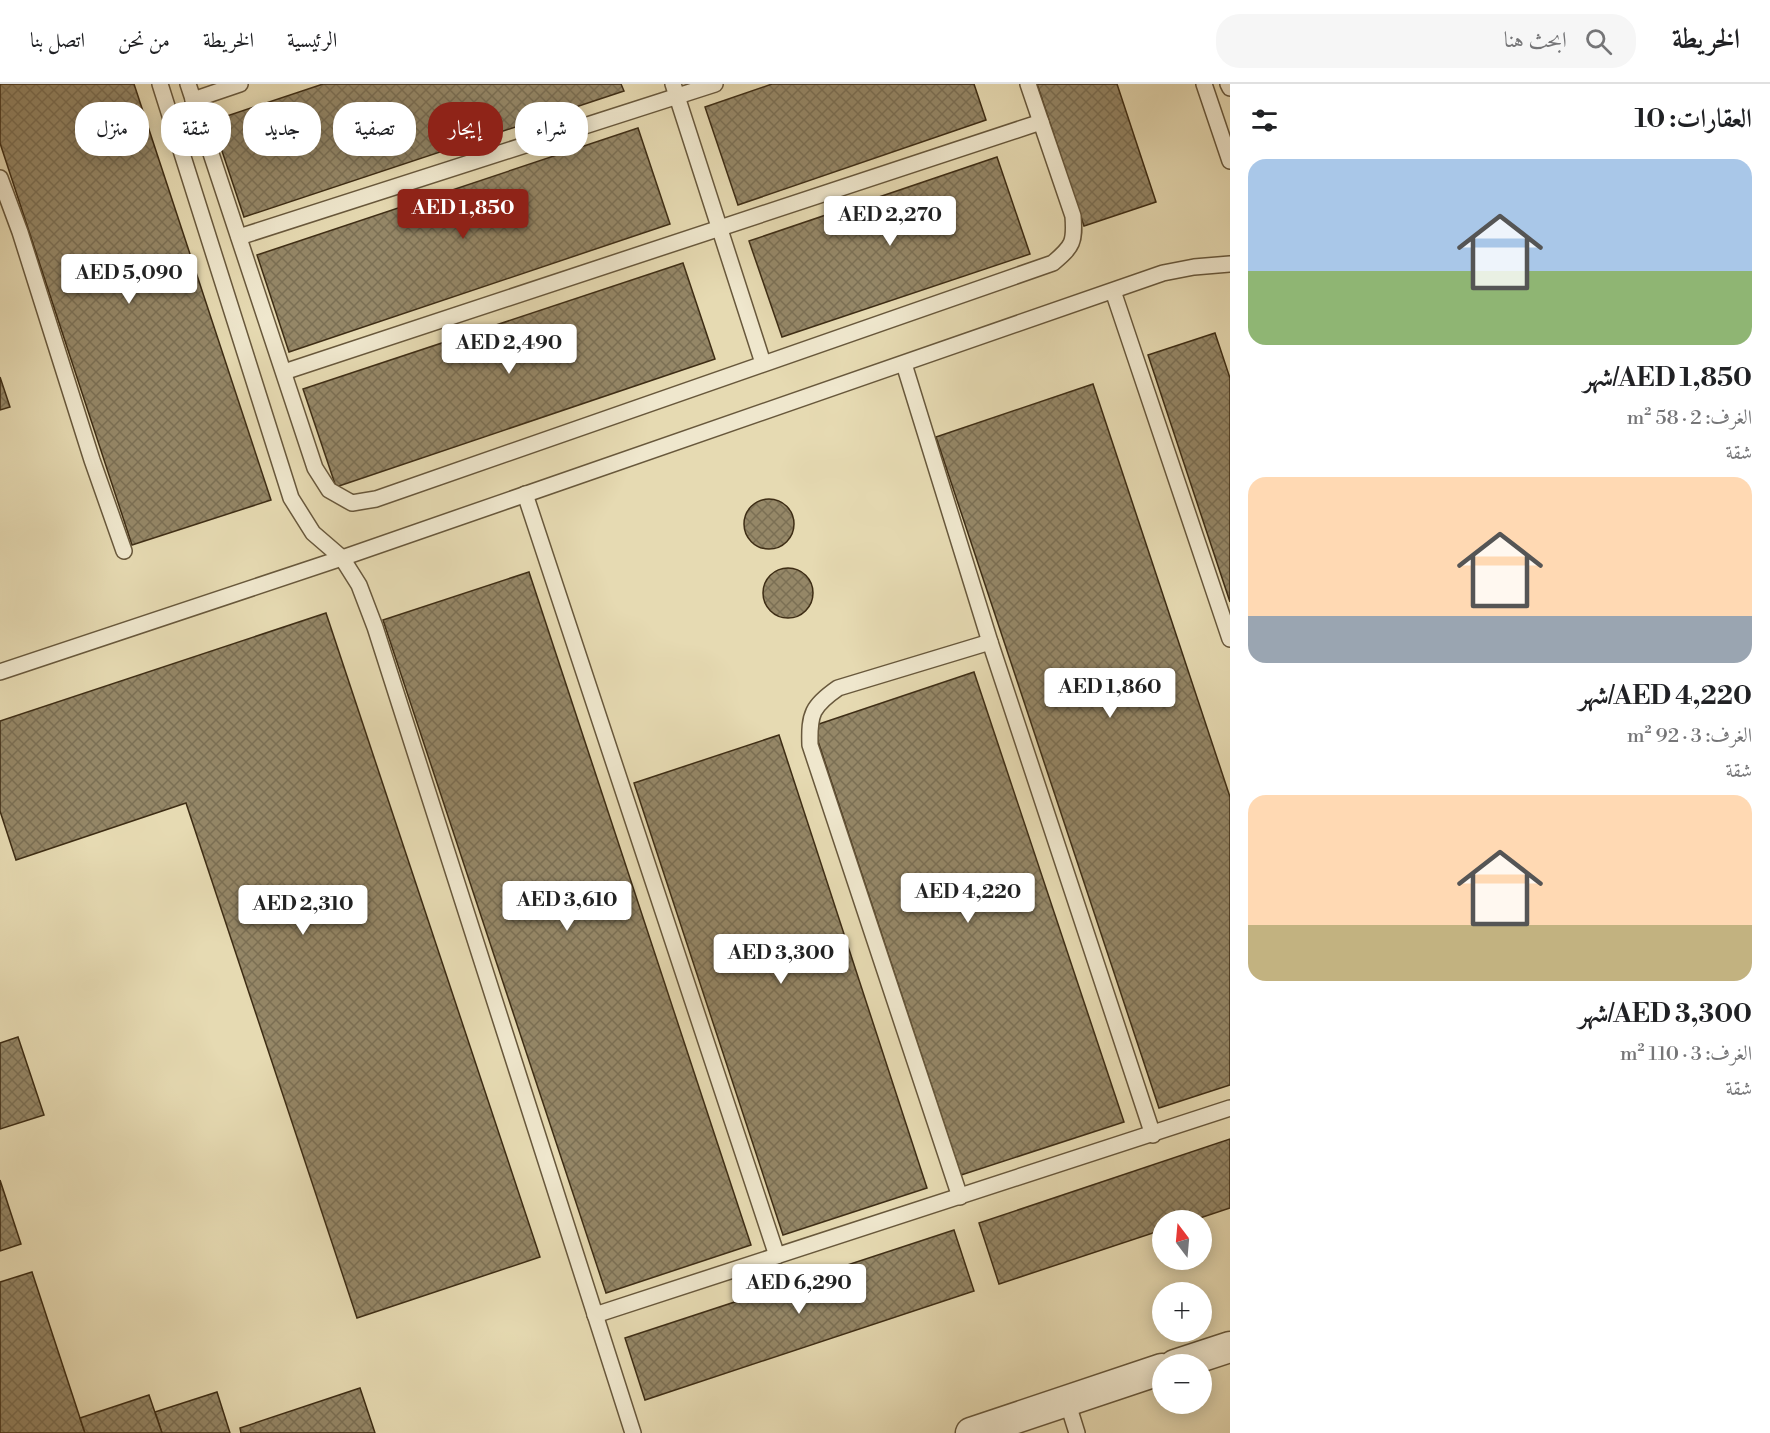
<!DOCTYPE html>
<html lang="ar">
<head>
<meta charset="utf-8">
<style>
	:root { --surface:#fff; --page:#f6f6f6; --text:#202124; --muted:#757577; --line:#e0e0e0; --accent:#8f2418 }
	body { margin:0; font-family:"Libre Bodoni",Amiri,serif; background:var(--page); color:var(--text); direction:rtl; height:100vh; display:flex; flex-direction:column; font-size:22px; white-space:nowrap }
	* { box-sizing:border-box; margin:0 }
	p { font-size:20px; color:var(--muted) }
	.icon { flex:none; width:33px; height:33px; fill:none; stroke:currentColor; stroke-width:2; stroke-linecap:round; stroke-linejoin:round }
	.map { position:relative; flex:1; overflow:hidden; direction:ltr }
	.drawer { display:flex; flex-direction:column; background:var(--surface); width:540px }
	.drawer>* { flex:none }
	.top-card { position:absolute; left:18px; top:18px; width:570px; height:54px; direction:rtl; display:flex; gap:12px }
	.needle { width:39px; rotate:344deg }
	.buttons { position:absolute; left:1152px; top:1126px; display:grid; gap:12px }
	.buttons a { display:grid; place-items:center; width:60px; height:60px; border-radius:50%; background:var(--surface); box-shadow:0 3px 15px #0003; font-size:30px }
	.price { position:absolute; translate:-50% -51px; padding:0 14px; border-radius:6px; background:#fff; color:#222; font-size:20px; line-height:39px; filter:drop-shadow(0 2px 3px #0008) }
	.price::after { content:''; position:absolute; left:50%; top:36px; width:18px; height:14px; margin-left:-9px; background:inherit; clip-path:polygon(0 0,100% 0,50% 100%) }
	.price.selected { background:var(--accent); color:#fff }
	ul { padding:0; list-style:none }
	li { display:grid; align-content:center; gap:12px; height:318px; padding:0 18px }
	li span { display:grid; place-items:center; height:186px; border-radius:18px; color:#555 }
	li>.icon { margin-inline-start:auto }
	span .icon { width:108px; height:108px; fill:#fffc; stroke-width:1 }
	li b { font-size:26px }
	h2 { display:flex; justify-content:space-between; align-items:center; height:72px; padding:0 18px; font-size:26px }
	.chip { padding:0 21px; border-radius:24px; background:var(--surface); box-shadow:0 3px 15px #0003; font-size:21px; line-height:54px }
	.chip.selected { background:var(--accent); color:#fff }
	header { display:flex; align-items:center; gap:36px; box-sizing:border-box; height:84px; padding:0 30px; background:var(--surface); border-bottom:2px solid var(--line) }
	header strong { font-size:28px }
	nav { display:flex; gap:33px; margin-inline-start:auto; font-size:21px }
	.search { width:420px; height:54px; background:var(--page); display:flex; align-items:center; gap:15px; box-sizing:border-box; padding:0 21px; border-radius:24px; color:var(--muted); font-size:22px }
	main { display:flex; flex:1; min-height:0 }
	.map>svg:first-child { display:block }
	.building { fill:url(#building-cross-hatch); stroke:#3e2d15; stroke-width:1.5 }
	.lines { fill:none; stroke-linecap:round; stroke-linejoin:round }
	.lane-casing { stroke:#68583c; stroke-width:18 }
	.street-casing { stroke:#68583c; stroke-width:33 }
	.lane { stroke:#efe7cd; stroke-width:15 }
	.street { stroke:#efe7cd; stroke-width:30 }
</style>
</head>
<body>
<header>
<strong>الخريطة</strong>
<div class="search"><svg class="icon" aria-label="search" viewBox="0 0 24 24"><circle cx="10" cy="10" r="6"/><path d="M15 15l6 6"/></svg>ابحث هنا</div>
<nav><a>الرئيسية</a><a>الخريطة</a><a>من نحن</a><a>اتصل بنا</a></nav>
</header>
<main>
<section class="drawer">
<h2>العقارات: 10<svg class="icon" aria-label="filters" viewBox="0 0 24 24"><path d="M4 7h16M4 17h16"/><circle cx="9" cy="7" r="2"/><circle cx="15" cy="17" r="2"/></svg></h2>
<ul>
<li><span style="background:linear-gradient(#a9c7e8 60%,#8fb573 0)"><svg class="icon" aria-label="home" viewBox="0 0 24 24"><path d="M3 11l9-7 9 7M6 9v11h12V9"/></svg></span><div><b>AED 1,850/شهر</b><p>الغرف: 2 · 58 m²</p><p>شقة</p></div></li>
<li><span style="background:linear-gradient(#ffd9b3 75%,#9aa5b1 0)"><svg class="icon" aria-label="home" viewBox="0 0 24 24"><path d="M3 11l9-7 9 7M6 9v11h12V9"/></svg></span><div><b>AED 4,220/شهر</b><p>الغرف: 3 · 92 m²</p><p>شقة</p></div></li>
<li><span style="background:linear-gradient(#ffd9b3 70%,#c2b280 0)"><svg class="icon" aria-label="home" viewBox="0 0 24 24"><path d="M3 11l9-7 9 7M6 9v11h12V9"/></svg></span><div><b>AED 3,300/شهر</b><p>الغرف: 3 · 110 m²</p><p>شقة</p></div></li>
</ul>
</section>
<div class="map">
<svg width="1230" height="1349" viewBox="0 0 1230 1349">
	<defs>
		<pattern id="building-cross-hatch" width="8" height="8" patternUnits="userSpaceOnUse" patternTransform="scale(1.5)"><rect width="8" height="8" fill="#958767"/><path d="M0 0l8 8M0 8l8-8" fill="none" stroke="#7b6f54"/></pattern>
	</defs>
	<rect width="100%" height="100%" fill="#e6dab2"/>
	<filter id="stains"><feTurbulence type="fractalNoise" baseFrequency=".00333" numOctaves="4"/><feColorMatrix values="0 0 0 0 .2 0 0 0 0 .09 0 0 0 0 .02 0 0 0 .5 -.17"/></filter>
	<radialGradient id="worn" r=".72"><stop offset=".6" stop-color="#630" stop-opacity="0"/><stop offset="1" stop-color="#630" stop-opacity=".3"/></radialGradient>
	<g class="building">
		<path d="M0,0H134L271,416L132,461L0,59Z"/>
		<path d="M323,0H621L624,7L244,133L212,37Z"/>
		<path d="M772,0H974L986,36L738,121L705,23Z"/>
		<path d="M1037,0H1117L1156,118L1084,142Z"/>
		<path d="M638,44L670,140L289,268L257,171Z"/>
		<path d="M997,73L1030,170L782,253L749,157Z"/>
		<path d="M683,179L715,275L336,403L303,305Z"/>
		<path d="M1215,249L1230,294V518L1148,271Z"/>
		<path d="M0,293L10,323L0,326Z"/>
		<path d="M1093,300L1230,713V1001L1159,1024L936,353Z"/>
		<circle cx="769" cy="440" r="25"/>
		<circle cx="788" cy="509" r="25"/>
		<path d="M529,488L751,1161L606,1209L383,536Z"/>
		<path d="M326,529L540,1173L357,1234L186,719L16,776L0,727V637Z"/>
		<path d="M974,588L1124,1038L961,1091L813,642Z"/>
		<path d="M779,651L927,1104L783,1151L634,699Z"/>
		<path d="M18,953L44,1031L0,1045V959Z"/>
		<path d="M1230,1055V1124L1191,1137H1162V1146L999,1200L979,1139Z"/>
		<path d="M0,1096L21,1160L0,1167Z"/>
		<path d="M954,1146L974,1207L645,1316L625,1254Z"/>
		<path d="M32,1188L80,1334L85,1349H0V1198Z"/>
		<path d="M360,1304L375,1349H241L240,1344Z"/>
		<path d="M217,1308L230,1349H162L155,1328Z"/>
		<path d="M149,1311L162,1349H85L80,1334Z"/>
	</g>
	<g class="lines">
		<defs>
			<g id="lane">
				<path d="M160,0L291,414L313,449L342,474L359,501L375,543L633,1349"/>
				<path d="M188,0L315,384L329,406L352,419L376,415L1053,179C1073,162 1075,158 1073,132L1028,0"/>
				<path d="M673,0L763,279"/>
				<path d="M1204,0L1230,77"/>
				<path d="M1228,0L1230,4"/>
				<path d="M193,16L240,0"/>
				<path d="M0,94L20,148L92,376L124,467"/>
				<path d="M239,153L715,0"/>
				<path d="M1113,207L1230,555"/>
				<path d="M904,280L990,558L1153,1051"/>
				<path d="M284,288L1041,38"/>
				<path d="M525,410L777,1172"/>
				<path d="M0,588L342,474L1163,189L1194,183L1230,180"/>
				<path d="M960,1113L810,661C809,630 812,622 838,604L990,558"/>
				<path d="M595,1231L1230,1024"/>
				<path d="M1067,1317L1077,1349"/>
			</g>
			<g id="street">
				<path d="M1175,1281L1230,1263"/>
				<path d="M971,1349L1162,1285"/>
			</g>
		</defs>
		<use href="#lane" class="lane-casing"/>
		<use href="#street" class="street-casing"/>
		<use href="#lane" class="lane"/>
		<use href="#street" class="street"/>
	</g>
	<rect width="100%" height="100%" filter="url(#stains)"/>
	<rect width="100%" height="100%" fill="url(#worn)"/>
</svg>
<div class="buttons">
<a><svg class="needle" viewBox="-14 -14 28 28"><path d="M0-13l5 13h-10z" fill="#e53935"/><path d="M0 13l5-13h-10z" fill="#757577"/></svg></a>
<a>+</a>
<a>−</a>
</div>
<b class="price selected" style="left:463px;top:156px">AED 1,850</b>
<b class="price" style="left:890px;top:163px">AED 2,270</b>
<b class="price" style="left:129px;top:221px">AED 5,090</b>
<b class="price" style="left:509px;top:291px">AED 2,490</b>
<b class="price" style="left:1110px;top:635px">AED 1,860</b>
<b class="price" style="left:968px;top:840px">AED 4,220</b>
<b class="price" style="left:567px;top:848px">AED 3,610</b>
<b class="price" style="left:303px;top:852px">AED 2,310</b>
<b class="price" style="left:781px;top:901px">AED 3,300</b>
<b class="price" style="left:799px;top:1231px">AED 6,290</b>
<div class="top-card">
<a class="chip">شراء</a>
<a class="chip selected">إيجار</a>
<a class="chip">تصفية</a>
<a class="chip">جديد</a>
<a class="chip">شقة</a>
<a class="chip">منزل</a>
</div>
</div>
</main>
</body>
</html>
